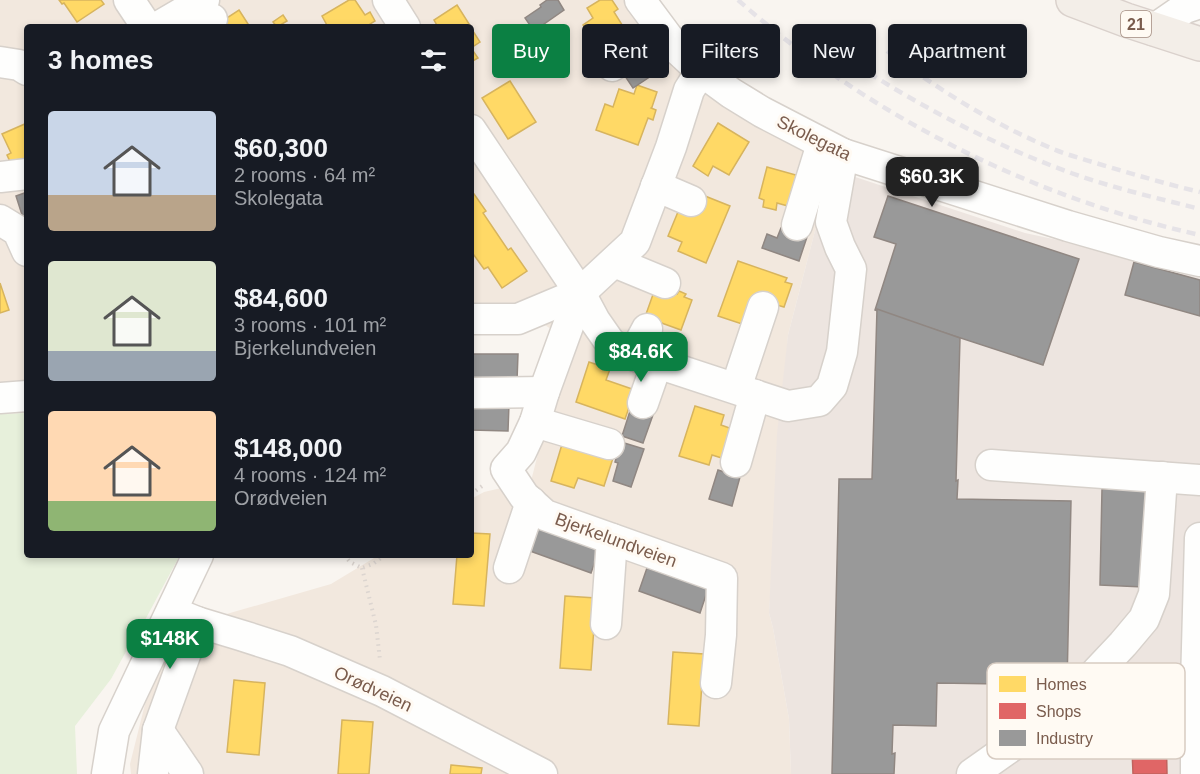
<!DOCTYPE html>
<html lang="en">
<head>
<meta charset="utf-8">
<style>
	:root { --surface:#171b24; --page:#242831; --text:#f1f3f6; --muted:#9ea1a6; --accent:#0b8043 }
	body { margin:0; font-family:Arial,sans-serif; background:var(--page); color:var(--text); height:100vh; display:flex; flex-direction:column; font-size:22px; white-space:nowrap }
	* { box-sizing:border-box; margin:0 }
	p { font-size:20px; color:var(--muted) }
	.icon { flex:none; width:33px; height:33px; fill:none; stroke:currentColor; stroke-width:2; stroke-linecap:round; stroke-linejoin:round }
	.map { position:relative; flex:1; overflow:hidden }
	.sheet { position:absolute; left:24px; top:24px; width:450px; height:534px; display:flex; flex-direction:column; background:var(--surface); border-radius:6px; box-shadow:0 3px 9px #0003 }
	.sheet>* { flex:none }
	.banner { position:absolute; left:492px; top:24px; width:570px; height:54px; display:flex; gap:12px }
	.price { position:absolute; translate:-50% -51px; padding:0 14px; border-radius:12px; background:var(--accent); color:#fff; font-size:20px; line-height:39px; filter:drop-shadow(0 2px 3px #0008) }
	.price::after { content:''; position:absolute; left:50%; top:36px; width:18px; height:14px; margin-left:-9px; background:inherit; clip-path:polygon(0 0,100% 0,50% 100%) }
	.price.active { background:#222; color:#fff }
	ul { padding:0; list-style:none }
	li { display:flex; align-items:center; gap:18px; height:150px; padding:0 24px }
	li span { display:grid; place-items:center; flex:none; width:168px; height:120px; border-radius:6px; color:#555 }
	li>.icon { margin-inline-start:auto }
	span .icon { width:72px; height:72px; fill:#fffc; stroke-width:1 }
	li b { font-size:26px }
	h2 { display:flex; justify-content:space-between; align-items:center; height:72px; padding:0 24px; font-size:26px }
	.chip { padding:0 21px; border-radius:6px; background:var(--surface); box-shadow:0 3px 9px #0003; font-size:21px; line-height:54px }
	.chip.active { background:var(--accent); color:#fff }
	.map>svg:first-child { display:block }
	.residential { fill:#f2e8de }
	.industrial { fill:#ede5e0 }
	.green { fill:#e7f0db }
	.homes { fill:#ffd966; stroke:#d7b45e; stroke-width:1.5 }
	.shops { fill:#e06666; stroke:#c1635e; stroke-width:1.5 }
	.industry { fill:#999; stroke:#908782; stroke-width:1.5 }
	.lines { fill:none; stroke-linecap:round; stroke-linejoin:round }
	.minor-casing { stroke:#d7d1cb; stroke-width:33 }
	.major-casing { stroke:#dad1cc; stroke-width:36 }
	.path { stroke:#dcd5d0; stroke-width:4; stroke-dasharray:1.5 4.5; stroke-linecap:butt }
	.minor { stroke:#fefefd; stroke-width:30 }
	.major { stroke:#f3eee8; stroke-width:33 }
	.rail { stroke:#e6e3e7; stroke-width:4.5; stroke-dasharray:9 6; stroke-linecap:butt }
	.labels { text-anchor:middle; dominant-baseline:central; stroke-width:6; stroke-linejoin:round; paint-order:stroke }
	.shield { fill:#fffaf3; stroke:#a28b7f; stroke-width:1.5 }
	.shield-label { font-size:16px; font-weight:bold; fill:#7a5c4d }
	.street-label { font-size:18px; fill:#7a5c4d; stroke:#fffaf3 }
	.key { fill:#fffaf3; stroke:#d7cbc1; stroke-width:1.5 }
	.key-label { font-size:16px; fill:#7a5c4d }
</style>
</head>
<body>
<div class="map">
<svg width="1200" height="774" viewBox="0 0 1200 774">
	<rect width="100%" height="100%" fill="#f9f5f0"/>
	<path class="residential" d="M0,0H657L668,16L700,52L759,94L831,169L788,335L769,613L773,628L789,719L791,774H131L130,764L145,704L178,628L331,584L379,555H471V499L484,492L531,481L567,340L520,308L471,307V27H27V413L0,414Z"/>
	<path class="industrial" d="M831,169L1025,233L1133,256L1200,274V774H791L789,719L773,628L769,613L777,434L788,335Z"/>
	<path class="green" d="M27,413V555H180L145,620L134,637L111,679L75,726L77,774H0V414Z"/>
	<g class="homes">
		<path d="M59,0H101L104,4L77,22L64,3L62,4Z"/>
		<path d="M349,0H355L365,15L370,12L375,21L370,24L371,27H328L322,16Z"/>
		<path d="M600,0H612L618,9L614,12L634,44L606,61L583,25L593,18L587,8Z"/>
		<path d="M457,5L471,27H438L434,20Z"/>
		<path d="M239,10L250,27H213Z"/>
		<path d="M283,15L287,21L277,27L273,22Z"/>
		<path d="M471,28L480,42L471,48L478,58L471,62Z"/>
		<path d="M510,81L536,122L508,139L482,98Z"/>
		<path d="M637,85L657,92L652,107L651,108L656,110L653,120L648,118L638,145L596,130L605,104L613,107L619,89L634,94Z"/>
		<path d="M27,123V162L13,168L7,155L11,153L2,134Z"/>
		<path d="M718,123L749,142L729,175L713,166L708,176L693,166Z"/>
		<path d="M767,167L803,177L795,208L777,203L776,210L763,207L764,200L759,198Z"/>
		<path d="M474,194L486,211L483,213L508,250L511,248L527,271L502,288L488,267L484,269L471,251V196Z"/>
		<path d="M705,196L730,206L706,263L678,251L682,242L668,236L680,207L697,215Z"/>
		<path d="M738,261L787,278L785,282L792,284L784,307L777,305L748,326L718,316Z"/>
		<path d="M0,283L9,310L0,313Z"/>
		<path d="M656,286L677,294L679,291L686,294L684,297L692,300L681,330L645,317Z"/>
		<path d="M589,362L610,369L606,380L635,390L625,419L576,402Z"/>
		<path d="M695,406L724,415L721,425L735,430L725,459L712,455L709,465L679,456Z"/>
		<path d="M563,441L613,458L604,486L578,478L574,488L551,481Z"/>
		<path d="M471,533L490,534L484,606L453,604L457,555H471Z"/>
		<path d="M565,596L596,598L591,670L560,668Z"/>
		<path d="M673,652L704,654L699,726L668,724Z"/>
		<path d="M234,680L265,683L259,755L227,752Z"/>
		<path d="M342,720L373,722L369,774H338Z"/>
		<path d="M451,765L482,768L481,774H450Z"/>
	</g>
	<path class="shops" d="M1166,722L1167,774H1133L1131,723Z"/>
	<g class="industry">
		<path d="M547,0H558L564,10L534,31L525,18L541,7L540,5Z"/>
		<path d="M644,59L654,74L633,88L623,73Z"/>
		<path d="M27,192V220L24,221L16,196Z"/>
		<path d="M888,196L1079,259L1043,365L875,310L896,244L874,237Z"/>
		<path d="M781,228L807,237L799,261L762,248L767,234L777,238Z"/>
		<path d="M1134,262L1200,280V316L1125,295Z"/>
		<path d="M877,309L960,338L956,481L958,480L957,499L1071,501L1067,685L937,683L936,726L893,725L892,754L895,753L894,774H832L839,479H872Z"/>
		<path d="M471,354H518L517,381L471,380Z"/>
		<path d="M471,403L509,404L508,431L471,430Z"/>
		<path d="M632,405L654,412L643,443L622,436Z"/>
		<path d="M621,442L644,449L631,487L613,481L618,463L615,462Z"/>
		<path d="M718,470L740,477L732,506L709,499Z"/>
		<path d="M1102,489L1145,490L1143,587L1100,585Z"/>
		<path d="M538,528L599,550L591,573L530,551Z"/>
		<path d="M647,568L708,589L700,613L639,591Z"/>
	</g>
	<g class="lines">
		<defs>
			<g id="minor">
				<path d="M129,0L147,27"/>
				<path d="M388,0L405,27"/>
				<path d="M640,0L675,47L701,71L731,93L762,112L843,154L1068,226L1159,252L1200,261"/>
				<path d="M158,27L204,0"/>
				<path d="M201,27L212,19"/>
				<path d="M1153,30L1185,8L1200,3"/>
				<path d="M0,62L19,65L27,70"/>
				<path d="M612,66L664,34"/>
				<path d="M701,71L689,90L671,147L635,242L580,293L544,392L535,422L521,452L506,469L524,496L545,515L722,578L721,635L716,683"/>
				<path d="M471,130L580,293L595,321L611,344L633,355L788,406L819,401L832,386L842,352L851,269L840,247L831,222L843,154"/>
				<path d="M0,177L27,174"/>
				<path d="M656,186L691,201"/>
				<path d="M0,220L18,231L27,251"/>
				<path d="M797,225L822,144"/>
				<path d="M614,262L665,283"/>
				<path d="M471,319H518L580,293"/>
				<path d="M633,355L647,329"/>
				<path d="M736,388L763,307"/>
				<path d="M471,393L544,392"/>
				<path d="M0,398L27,396"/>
				<path d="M643,403L657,363"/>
				<path d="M535,422L609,444"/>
				<path d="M736,462L755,395"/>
				<path d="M991,465L1200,480"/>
				<path d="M509,568L531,502"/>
				<path d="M197,622L240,635L290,651L382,691L542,774"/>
				<path d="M606,624L612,539"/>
				<path d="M1106,698L1196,684"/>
				<path d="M158,730L188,774"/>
				<path d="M107,774L114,731L198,555"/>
				<path d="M153,774L158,730L197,622L177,614"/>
				<path d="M972,774L1067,707L1090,679L1123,644L1144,619L1154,594L1162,477"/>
				<path d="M1196,774V684L1200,538"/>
			</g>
			<path id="major" d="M1073,0L1126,20L1200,44"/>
		</defs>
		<use href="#minor" class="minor-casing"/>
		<use href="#major" class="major-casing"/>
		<g class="path">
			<path d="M471,494L485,484"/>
			<path d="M344,555L350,562L362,568L373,564L385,555"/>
			<path d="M362,568L376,625L380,660"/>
		</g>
		<use href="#minor" class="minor"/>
		<use href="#major" class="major"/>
		<g class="rail">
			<path d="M738,0C868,115 1030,197 1200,235"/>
			<path d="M887,51C939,90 991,123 1051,148C1067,155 1083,159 1099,164C1133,174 1166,184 1200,192"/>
			<path d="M869,73C932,113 1000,147 1071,173C1113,188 1157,198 1200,209"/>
		</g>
	</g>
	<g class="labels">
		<rect class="shield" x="1121" y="11" width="30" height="26" rx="4.5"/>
		<g class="shield-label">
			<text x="1136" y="24">21</text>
		</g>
		<g class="street-label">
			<text transform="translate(814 138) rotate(26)">Skolegata</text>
			<text transform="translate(616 540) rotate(20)">Bjerkelundveien</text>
			<text transform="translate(373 689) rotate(25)">Orødveien</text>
		</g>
	</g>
	<rect x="987" y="663" width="198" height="96" rx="9" class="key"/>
	<rect x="999" y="676" width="27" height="16" fill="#ffd966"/>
	<rect x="999" y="703" width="27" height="16" fill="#e06666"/>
	<rect x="999" y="730" width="27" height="16" fill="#999"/>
	<g class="key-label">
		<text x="1036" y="690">Homes</text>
		<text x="1036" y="717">Shops</text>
		<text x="1036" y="744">Industry</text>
	</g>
</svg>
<b class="price active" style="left:932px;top:208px">$60.3K</b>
<b class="price" style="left:641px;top:383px">$84.6K</b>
<b class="price" style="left:170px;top:670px">$148K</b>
<div class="banner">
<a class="chip active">Buy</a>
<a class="chip">Rent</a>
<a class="chip">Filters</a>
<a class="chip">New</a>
<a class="chip">Apartment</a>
</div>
<section class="sheet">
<h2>3 homes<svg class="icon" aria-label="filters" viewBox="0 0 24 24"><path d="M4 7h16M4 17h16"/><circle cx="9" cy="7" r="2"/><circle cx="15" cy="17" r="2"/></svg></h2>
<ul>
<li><span style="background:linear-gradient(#c9d6e8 70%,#b9a48a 0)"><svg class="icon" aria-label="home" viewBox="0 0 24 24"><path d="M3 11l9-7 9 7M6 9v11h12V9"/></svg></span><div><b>$60,300</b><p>2 rooms · 64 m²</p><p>Skolegata</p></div></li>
<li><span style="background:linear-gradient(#dfe7d0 75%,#9aa5b1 0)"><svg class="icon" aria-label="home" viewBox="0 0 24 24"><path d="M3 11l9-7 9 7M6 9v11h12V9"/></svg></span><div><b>$84,600</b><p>3 rooms · 101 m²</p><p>Bjerkelundveien</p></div></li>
<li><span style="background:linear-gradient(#ffd9b3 75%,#8fb573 0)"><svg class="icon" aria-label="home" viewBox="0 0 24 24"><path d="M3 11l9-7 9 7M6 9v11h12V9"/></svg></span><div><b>$148,000</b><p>4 rooms · 124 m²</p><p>Orødveien</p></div></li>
</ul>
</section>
</div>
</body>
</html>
